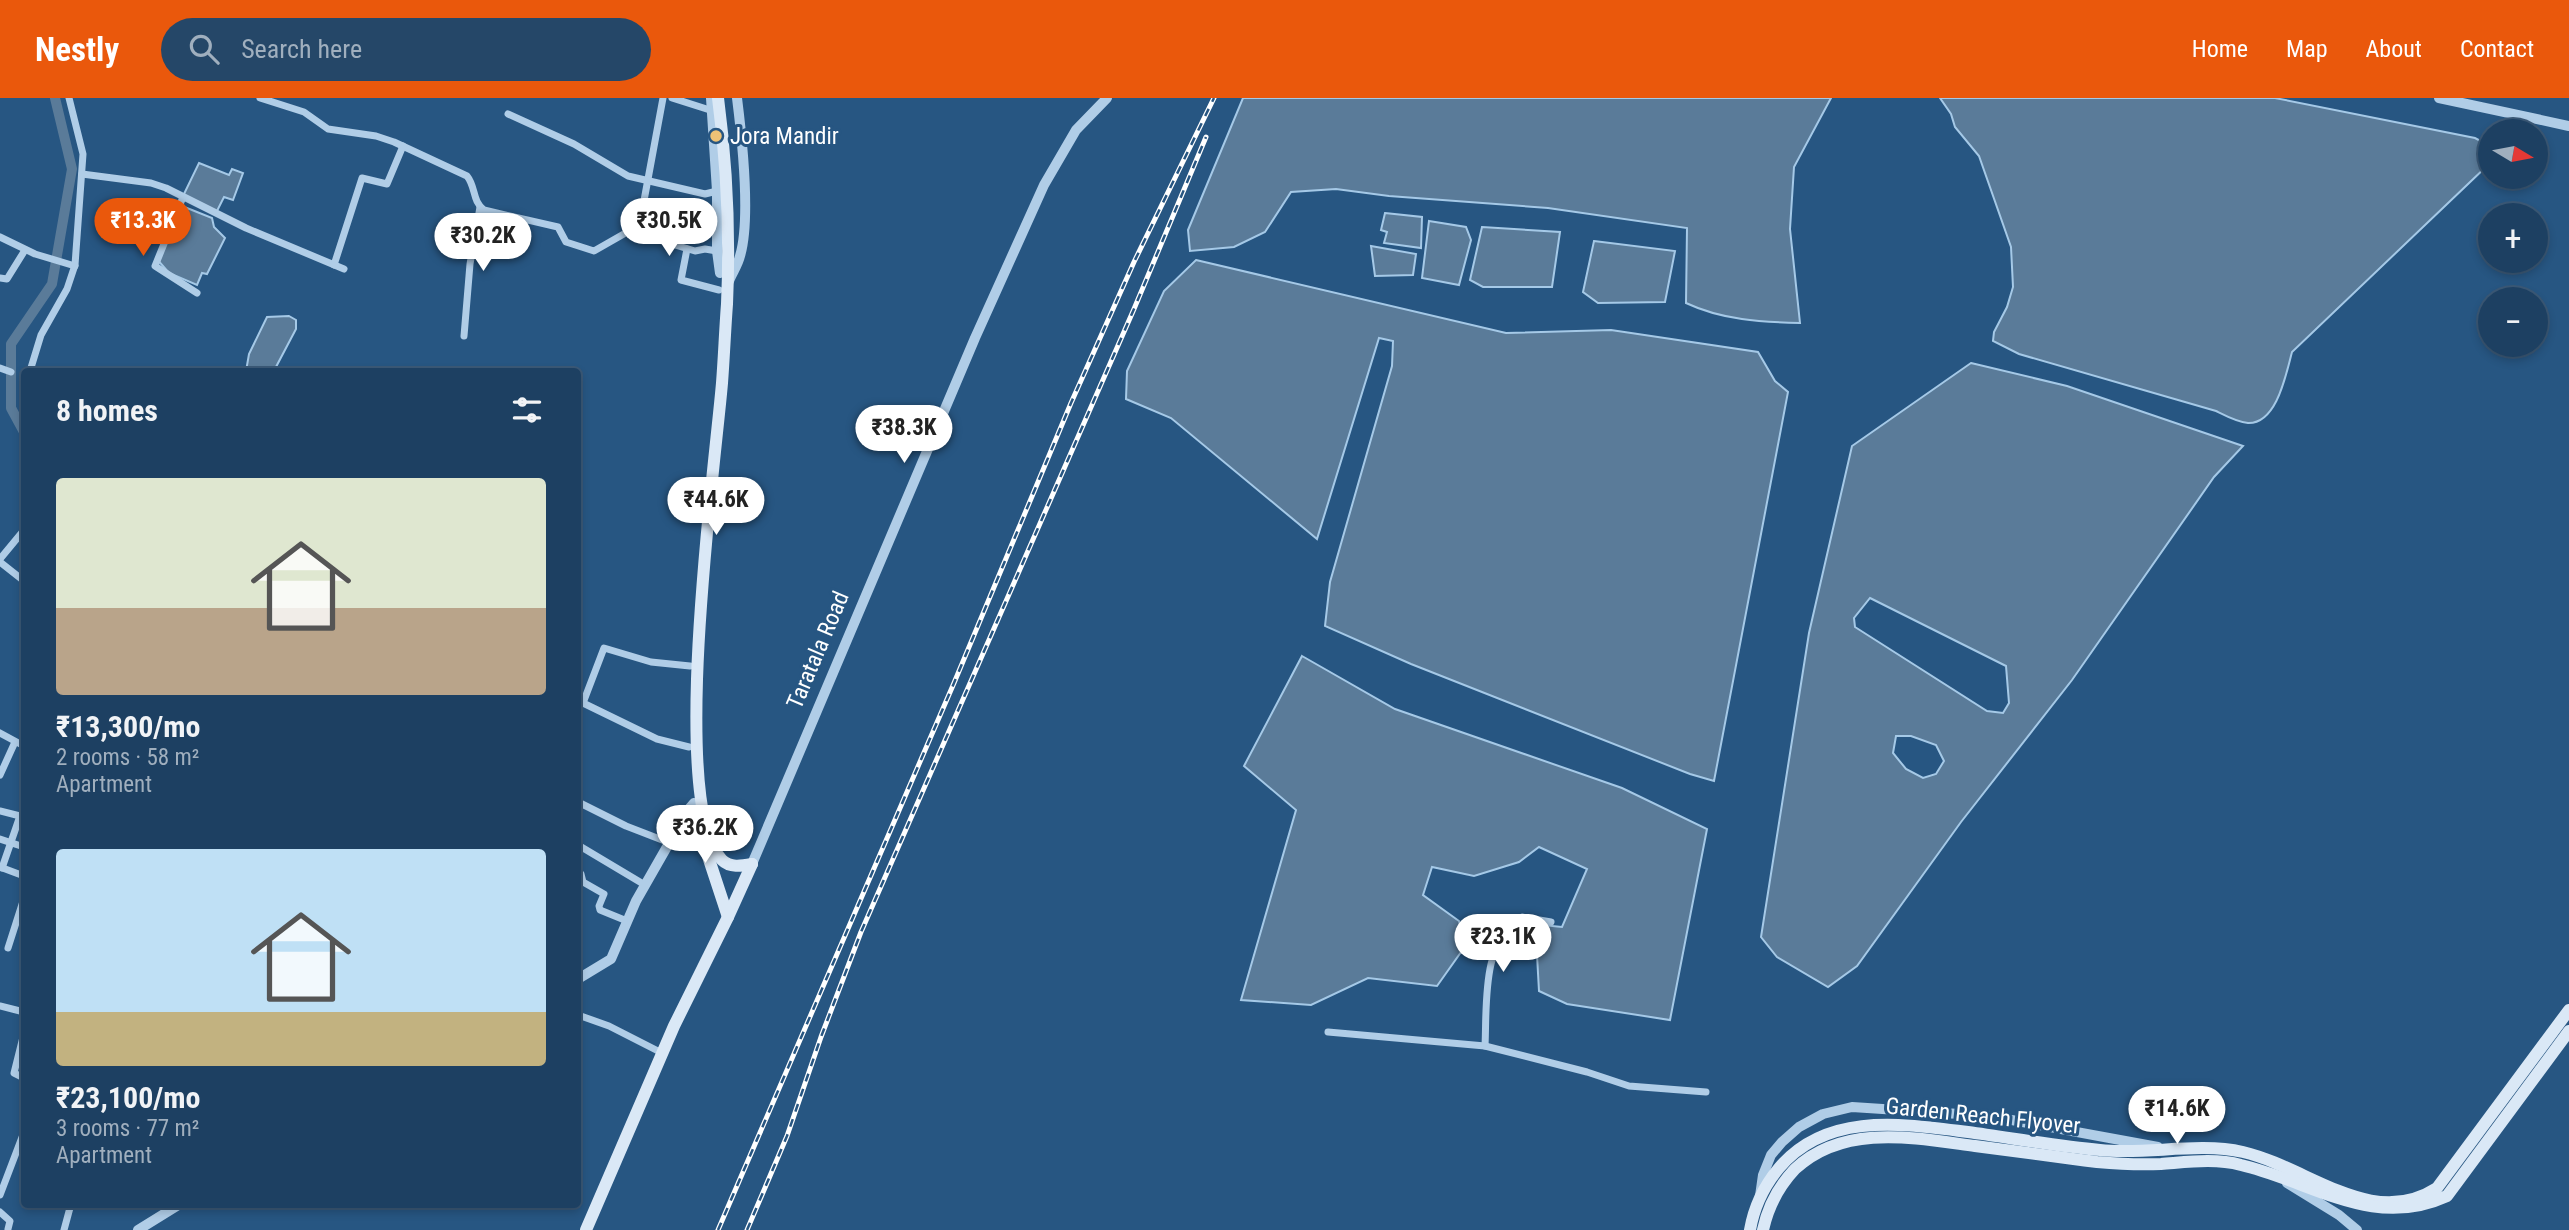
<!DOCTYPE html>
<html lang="en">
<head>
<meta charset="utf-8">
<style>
	:root { --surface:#1d4062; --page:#254768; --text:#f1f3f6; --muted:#a0afbe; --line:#3b5977; --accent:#ea580c }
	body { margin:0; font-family:"Roboto Condensed",sans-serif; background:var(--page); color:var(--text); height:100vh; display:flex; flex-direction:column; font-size:26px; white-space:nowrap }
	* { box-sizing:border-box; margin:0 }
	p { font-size:23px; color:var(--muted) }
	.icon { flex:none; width:38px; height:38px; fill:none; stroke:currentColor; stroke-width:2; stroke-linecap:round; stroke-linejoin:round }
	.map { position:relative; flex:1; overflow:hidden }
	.details { position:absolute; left:21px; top:270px; width:560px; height:840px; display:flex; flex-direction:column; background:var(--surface); border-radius:7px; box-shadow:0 4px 10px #0003,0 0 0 2px var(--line) }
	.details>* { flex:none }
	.needle { width:46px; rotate:100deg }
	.controls { position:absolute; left:2478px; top:21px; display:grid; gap:14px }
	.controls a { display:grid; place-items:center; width:70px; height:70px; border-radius:50%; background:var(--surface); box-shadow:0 4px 10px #0003,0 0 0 2px var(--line); font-size:35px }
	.price { position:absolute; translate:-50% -60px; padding:0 16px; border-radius:24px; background:#fff; color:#222; font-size:23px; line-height:46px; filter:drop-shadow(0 2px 4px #0008) }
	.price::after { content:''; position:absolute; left:50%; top:42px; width:21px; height:16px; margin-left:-10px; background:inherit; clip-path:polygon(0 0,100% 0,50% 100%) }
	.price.active { background:var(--accent); color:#fff }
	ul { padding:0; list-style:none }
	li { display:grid; align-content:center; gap:14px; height:371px; padding:0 35px }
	li span { display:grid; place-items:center; height:217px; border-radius:7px; color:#555 }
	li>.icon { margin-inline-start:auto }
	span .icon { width:126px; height:126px; fill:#fffc; stroke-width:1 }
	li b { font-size:30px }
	h2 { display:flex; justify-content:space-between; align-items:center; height:84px; padding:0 35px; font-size:30px }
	header { display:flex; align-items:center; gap:42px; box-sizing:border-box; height:98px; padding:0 35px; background:var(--accent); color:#fff }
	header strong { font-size:33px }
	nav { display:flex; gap:38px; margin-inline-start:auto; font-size:24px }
	.search { width:490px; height:63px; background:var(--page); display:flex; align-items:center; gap:18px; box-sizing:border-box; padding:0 24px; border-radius:38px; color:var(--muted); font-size:26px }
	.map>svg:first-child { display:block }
	.water { fill:#5a7b99; stroke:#a5c9e7; stroke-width:2; fill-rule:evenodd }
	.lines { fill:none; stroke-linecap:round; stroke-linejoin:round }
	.canal { stroke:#5a7b99; stroke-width:10 }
	.minor { stroke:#b0cde7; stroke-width:7 }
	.tertiary { stroke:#b0cde7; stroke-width:10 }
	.secondary { stroke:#dae8f6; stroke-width:12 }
	.rail-casing { stroke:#fff; stroke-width:5 }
	.rail { stroke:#275682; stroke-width:2.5; stroke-dasharray:8; stroke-linecap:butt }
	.secondary-bridge { stroke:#dae8f6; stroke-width:12 }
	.poi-dot { fill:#efc276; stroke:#275682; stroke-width:2.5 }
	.labels { text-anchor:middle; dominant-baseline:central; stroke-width:6; stroke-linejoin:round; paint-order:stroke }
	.poi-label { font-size:23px; fill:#fff; stroke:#275682; text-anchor:start }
	.street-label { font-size:23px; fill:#fff; stroke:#275682 }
</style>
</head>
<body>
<header>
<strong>Nestly</strong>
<div class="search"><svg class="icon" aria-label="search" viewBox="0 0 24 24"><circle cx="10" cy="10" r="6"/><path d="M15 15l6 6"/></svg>Search here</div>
<nav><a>Home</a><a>Map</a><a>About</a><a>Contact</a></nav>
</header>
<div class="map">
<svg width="2569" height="1132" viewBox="0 0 2569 1132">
	<rect width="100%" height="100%" fill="#275682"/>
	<g class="water">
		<path d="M1243,0H1831L1794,69L1790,131L1800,225C1761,224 1722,222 1686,205L1687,130L1548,110L1389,98L1336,91L1291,94L1265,134L1234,149L1190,153L1188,132Z"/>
		<path d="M1940,0H2275L2475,40L2490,48V65L2292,254C2286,276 2277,326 2248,325C2237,324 2226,318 2216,313L2019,256L1993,243L1994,234L2007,209L2013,189L2011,149L1979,58L1955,29L1951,16Z"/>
		<path d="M199,65L229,77L232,71L243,75L233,102L224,99L216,115L183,98Z"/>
		<path d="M182,108L212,120L214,129L225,140L207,176L202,175L197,187L169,175L156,160Z"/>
		<path d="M1385,115L1422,119L1421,150L1384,145L1387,134L1381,132Z"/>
		<path d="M1429,123L1466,129L1471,142L1459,187L1422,180Z"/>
		<path d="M1482,129L1560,134L1552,189H1483L1470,182Z"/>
		<path d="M1594,143L1675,153L1665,204L1598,205L1583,194Z"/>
		<path d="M1371,148L1416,156L1413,177L1375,178Z"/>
		<path d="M1196,162L1506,235L1611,232L1758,254L1775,283L1788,294L1714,683L1690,676L1411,566L1325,528L1330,484L1392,268L1393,243L1379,240L1317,441L1171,320L1126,301L1127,273L1164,193Z"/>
		<path d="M289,218L296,222V231L276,269L277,273H246L249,256L267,219Z"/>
		<path d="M1971,265L2067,288L2243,348L2214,379L2072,582L1961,724L1857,868L1828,889L1777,859L1761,839L1809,535L1852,348ZM1870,500L2006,568L2009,605L2003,615L1987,613L1855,529L1854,520ZM1896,638H1911L1936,647L1944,663L1936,676L1923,680L1906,671L1893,655Z"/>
		<path d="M1302,558L1395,611L1622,690L1707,731L1670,922L1567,906L1539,893L1537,857L1514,840L1522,825L1562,829L1587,771L1539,749L1519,764L1474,778L1432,769L1423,797L1459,823L1466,847L1437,888L1368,880L1311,907L1241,902L1296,712L1244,668Z"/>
	</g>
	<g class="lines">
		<path class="canal" d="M24,334L11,310V246L52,186L72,71L55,0"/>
		<g class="minor">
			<path d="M260,0L304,14L328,31L376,38L394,44L467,78C476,89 472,103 484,112L558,129L566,144L594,153L629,133L636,115L643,108L663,0"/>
			<path d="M672,0L713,13"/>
			<path d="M508,16L574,46L628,78L705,96L717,93"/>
			<path d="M82,76L151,85L166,90L246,130L344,171"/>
			<path d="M183,99L155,168L197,195"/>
			<path d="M629,133L695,153L705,151L717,153"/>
			<path d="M0,139L35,156L75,168"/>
			<path d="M687,151L681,182L719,192"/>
			<path d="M334,167L362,80L387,86L403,48"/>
			<path d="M0,180L7,181L25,152"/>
			<path d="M464,238L470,166L480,109"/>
			<path d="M0,270L11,274"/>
			<path d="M30,273L41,237L67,191L75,167L83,56L69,0"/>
			<path d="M0,461L24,432"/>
			<path d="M0,464L24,483"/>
			<path d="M0,635L24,648"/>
			<path d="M689,649L657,641L583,605L604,550L651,564L690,568"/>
			<path d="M0,677L15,644"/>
			<path d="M578,704L626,728L670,745"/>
			<path d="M0,713L24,719"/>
			<path d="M0,741L24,749"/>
			<path d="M578,747L645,787"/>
			<path d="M0,769L24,778"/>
			<path d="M2,770L20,718"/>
			<path d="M578,773L581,776L583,784L604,796L599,808L600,812L627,823"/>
			<path d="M8,850L24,800"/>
			<path d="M0,908L24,914"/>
			<path d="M578,917L609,928L662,955"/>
			<path d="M1328,934L1485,948L1587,974L1629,988L1706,994"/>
			<path d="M24,935L14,975L24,980"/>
			<path d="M1485,948C1487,908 1481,842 1522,819L1551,824"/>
			<path d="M0,1097L24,1034"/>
			<path d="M0,1114L10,1123L8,1131"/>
			<path d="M64,1132L71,1106"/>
		</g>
		<g class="tertiary">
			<path d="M711,0L717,93V153L720,175"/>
			<path d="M2439,0L2569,28"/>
			<path d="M729,183C732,175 738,167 740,158C751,121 742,40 737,0"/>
			<path d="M752,766L975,240L1044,87L1076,32L1107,0"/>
			<path d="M578,881L611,861L636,803L688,712L694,705L703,712"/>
			<path d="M2287,1085L2339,1117L2357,1132"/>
			<path d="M1760,1098L1763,1077L1771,1057L1782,1044L1799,1029L1823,1016L1852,1009L1990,1018L2158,1049"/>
			<path d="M138,1132L180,1106"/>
		</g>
		<g class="secondary">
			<path d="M718,0C727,68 730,138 727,206C725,232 724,259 722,285C715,369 668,707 722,762C730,770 741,768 752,766"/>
			<path d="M701,737L728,819"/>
			<path d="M586,1132L674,928L728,819L752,766"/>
		</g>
		<defs>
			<g id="rail">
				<path d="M718,1132L954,585L1071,305L1134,164L1214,0"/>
				<path d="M747,1132L787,1038L821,939L861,834L1134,211L1206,39"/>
			</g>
		</defs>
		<use href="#rail" class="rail-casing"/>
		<use href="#rail" class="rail"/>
		<g class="secondary-bridge">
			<path d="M1750,1132C1754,1109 1764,1088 1779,1070C1827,1013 1903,1026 1968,1034C2012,1040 2056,1048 2100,1052C2147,1057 2197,1044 2243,1054C2310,1070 2372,1132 2437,1090L2569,912"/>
			<path d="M1763,1132C1768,1109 1779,1088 1795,1071C1844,1025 1915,1040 1975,1048C2015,1053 2056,1059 2097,1064C2119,1066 2140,1067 2161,1066C2188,1064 2215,1060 2241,1067C2313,1084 2373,1132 2447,1098L2569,933"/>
		</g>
	</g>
	<circle class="poi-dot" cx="716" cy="38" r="7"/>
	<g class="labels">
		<g class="poi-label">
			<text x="730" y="38">Jora Mandir</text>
		</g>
		<g class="street-label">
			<text transform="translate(818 552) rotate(-67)">Taratala Road</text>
			<text transform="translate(1983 1018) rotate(6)">Garden Reach Flyover</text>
		</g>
	</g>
</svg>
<div class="controls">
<a><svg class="needle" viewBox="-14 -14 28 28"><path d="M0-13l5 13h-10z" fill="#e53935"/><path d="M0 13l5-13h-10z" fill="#a0afbe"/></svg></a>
<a>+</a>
<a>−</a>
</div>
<b class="price active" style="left:143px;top:160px">₹13.3K</b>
<b class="price" style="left:669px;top:160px">₹30.5K</b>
<b class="price" style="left:483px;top:175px">₹30.2K</b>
<b class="price" style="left:904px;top:367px">₹38.3K</b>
<b class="price" style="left:716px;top:439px">₹44.6K</b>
<b class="price" style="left:705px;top:767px">₹36.2K</b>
<b class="price" style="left:1503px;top:876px">₹23.1K</b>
<b class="price" style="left:2177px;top:1048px">₹14.6K</b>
<section class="details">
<h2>8 homes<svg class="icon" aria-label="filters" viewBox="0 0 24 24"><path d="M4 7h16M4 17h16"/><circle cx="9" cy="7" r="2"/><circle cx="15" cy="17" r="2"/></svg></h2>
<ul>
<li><span style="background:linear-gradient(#dfe7d0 60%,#b9a48a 0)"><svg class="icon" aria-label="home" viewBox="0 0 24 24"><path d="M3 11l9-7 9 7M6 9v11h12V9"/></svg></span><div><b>₹13,300/mo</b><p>2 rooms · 58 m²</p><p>Apartment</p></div></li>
<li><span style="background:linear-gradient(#bfe0f5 75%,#c2b280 0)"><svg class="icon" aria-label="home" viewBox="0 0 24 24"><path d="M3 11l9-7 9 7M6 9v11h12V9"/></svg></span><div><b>₹23,100/mo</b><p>3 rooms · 77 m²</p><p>Apartment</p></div></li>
</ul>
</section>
</div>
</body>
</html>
